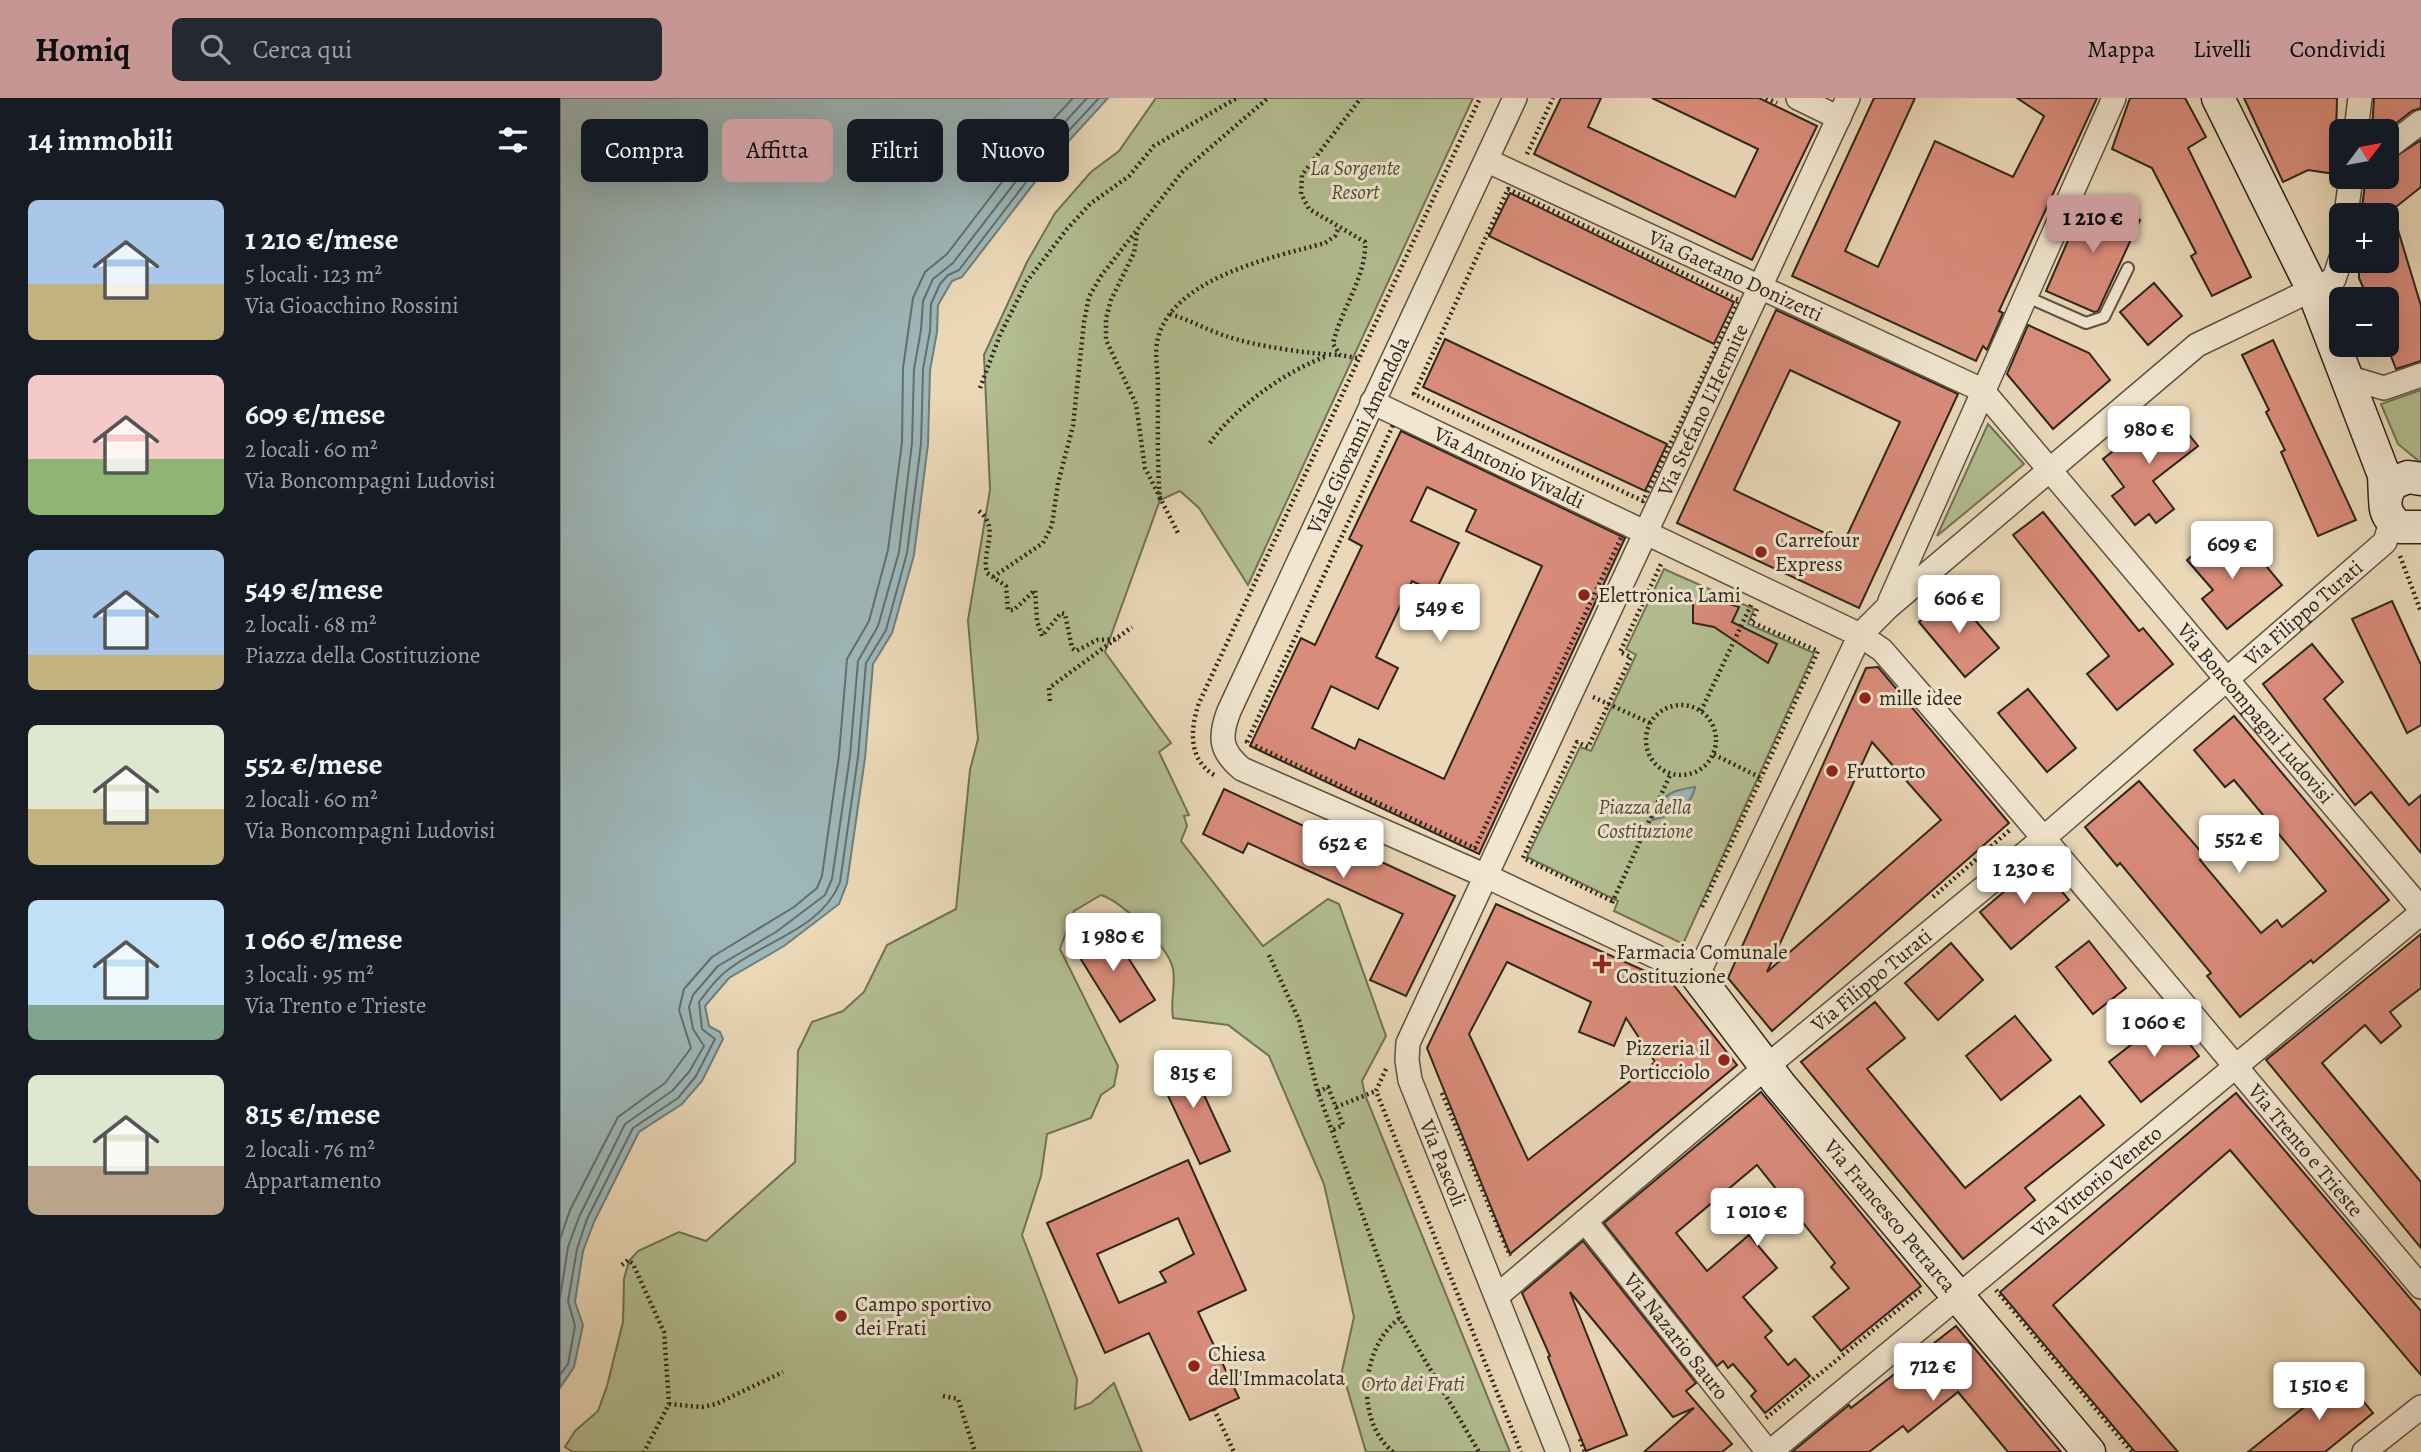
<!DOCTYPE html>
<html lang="it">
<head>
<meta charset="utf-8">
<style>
	:root { --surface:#171b24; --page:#242831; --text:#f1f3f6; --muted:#9ea1a6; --accent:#c59692 }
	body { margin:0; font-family:Alegreya,serif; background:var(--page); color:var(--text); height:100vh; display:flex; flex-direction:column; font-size:26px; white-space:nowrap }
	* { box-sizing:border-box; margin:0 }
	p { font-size:23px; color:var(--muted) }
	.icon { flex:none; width:38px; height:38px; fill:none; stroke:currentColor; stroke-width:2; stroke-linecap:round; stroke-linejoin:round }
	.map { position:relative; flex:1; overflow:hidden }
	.panel { display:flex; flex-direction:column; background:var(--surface); width:560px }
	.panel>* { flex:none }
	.hud { position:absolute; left:21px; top:21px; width:665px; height:63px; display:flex; gap:14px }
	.needle { width:46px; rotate:58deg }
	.fabs { position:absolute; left:1769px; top:21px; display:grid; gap:14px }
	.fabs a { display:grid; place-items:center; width:70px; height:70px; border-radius:10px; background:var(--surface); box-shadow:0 7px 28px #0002; font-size:35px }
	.price { position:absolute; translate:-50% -60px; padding:0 16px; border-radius:7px; background:#fff; color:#222; font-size:23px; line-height:46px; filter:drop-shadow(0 2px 4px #0008) }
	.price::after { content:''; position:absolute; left:50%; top:42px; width:21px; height:16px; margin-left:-10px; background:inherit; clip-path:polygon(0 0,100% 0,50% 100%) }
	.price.on { background:var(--accent); color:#111 }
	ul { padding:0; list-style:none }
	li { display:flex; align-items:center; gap:21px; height:175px; padding:0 28px }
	li span { display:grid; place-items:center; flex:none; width:196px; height:140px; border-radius:10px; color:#555 }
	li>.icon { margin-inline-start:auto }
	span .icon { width:84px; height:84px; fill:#fffc; stroke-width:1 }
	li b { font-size:30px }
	h2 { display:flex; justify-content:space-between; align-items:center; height:84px; padding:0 28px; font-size:30px }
	.pill { padding:0 24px; border-radius:10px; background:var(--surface); box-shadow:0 7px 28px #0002; font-size:24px; line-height:63px }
	.pill.on { background:var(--accent); color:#111 }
	header { display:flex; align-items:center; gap:42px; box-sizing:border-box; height:98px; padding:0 35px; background:var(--accent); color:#111 }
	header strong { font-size:33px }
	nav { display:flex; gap:38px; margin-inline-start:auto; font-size:24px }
	.search { width:490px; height:63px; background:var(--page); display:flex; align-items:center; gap:18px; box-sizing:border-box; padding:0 24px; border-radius:10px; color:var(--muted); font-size:26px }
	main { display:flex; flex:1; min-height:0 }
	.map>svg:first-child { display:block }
	.green { fill:#b3bf92; stroke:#707257; stroke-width:2 }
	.water { fill:#9db7b9; stroke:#717d7a; stroke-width:2 }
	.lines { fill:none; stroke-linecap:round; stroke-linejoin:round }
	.shore { stroke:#666e6a; stroke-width:2 }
	.building { fill:#da8c7b; stroke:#2e261c; stroke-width:2; fill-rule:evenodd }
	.lane-casing { stroke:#5d5243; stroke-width:14 }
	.street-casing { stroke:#5d5243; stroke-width:26 }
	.secondary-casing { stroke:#2e261c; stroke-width:35 }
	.path { stroke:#2e261c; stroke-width:4.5; stroke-dasharray:2 3.5; stroke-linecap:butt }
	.lane { stroke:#f1e6d0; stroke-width:10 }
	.street { stroke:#f1e6d0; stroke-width:23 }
	.secondary { stroke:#f1e6d0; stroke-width:32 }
	.poi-dot { fill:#8f2418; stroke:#f1e6d0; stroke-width:2.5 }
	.labels { text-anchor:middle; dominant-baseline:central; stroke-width:6; stroke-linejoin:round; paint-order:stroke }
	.park-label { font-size:21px; font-style:italic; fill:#4f4c3a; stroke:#f1e6d0 }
	.street-label { font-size:21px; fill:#2e261c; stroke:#f1e6d0 }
	.poi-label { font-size:21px; fill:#2e261c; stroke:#f1e6d0; text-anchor:start }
</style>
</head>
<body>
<header>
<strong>Homiq</strong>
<div class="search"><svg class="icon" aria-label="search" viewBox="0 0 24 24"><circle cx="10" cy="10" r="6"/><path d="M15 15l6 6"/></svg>Cerca qui</div>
<nav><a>Mappa</a><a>Livelli</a><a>Condividi</a></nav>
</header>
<main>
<section class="panel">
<h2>14 immobili<svg class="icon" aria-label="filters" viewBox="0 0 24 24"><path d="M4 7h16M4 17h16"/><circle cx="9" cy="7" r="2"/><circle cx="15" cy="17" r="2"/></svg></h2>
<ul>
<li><span style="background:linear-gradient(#a9c7e8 60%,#c2b280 0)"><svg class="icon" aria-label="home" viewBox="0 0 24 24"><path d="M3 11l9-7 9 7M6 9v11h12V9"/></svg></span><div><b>1 210 €/mese</b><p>5 locali · 123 m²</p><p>Via Gioacchino Rossini</p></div></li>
<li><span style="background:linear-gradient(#f6c9c9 60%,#8fb573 0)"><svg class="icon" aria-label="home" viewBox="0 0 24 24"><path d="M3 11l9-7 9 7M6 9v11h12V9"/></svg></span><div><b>609 €/mese</b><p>2 locali · 60 m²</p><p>Via Boncompagni Ludovisi</p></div></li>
<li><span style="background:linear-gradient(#a9c7e8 75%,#c2b280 0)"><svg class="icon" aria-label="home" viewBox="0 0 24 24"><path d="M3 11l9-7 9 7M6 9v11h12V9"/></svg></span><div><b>549 €/mese</b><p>2 locali · 68 m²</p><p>Piazza della Costituzione</p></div></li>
<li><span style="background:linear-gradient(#dfe7d0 60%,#c2b280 0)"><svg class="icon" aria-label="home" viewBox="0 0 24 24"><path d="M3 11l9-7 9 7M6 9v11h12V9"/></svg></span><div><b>552 €/mese</b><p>2 locali · 60 m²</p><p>Via Boncompagni Ludovisi</p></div></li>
<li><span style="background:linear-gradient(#bfe0f5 75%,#7fa58c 0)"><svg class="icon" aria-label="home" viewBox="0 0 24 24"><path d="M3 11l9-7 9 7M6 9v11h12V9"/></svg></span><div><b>1 060 €/mese</b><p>3 locali · 95 m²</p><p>Via Trento e Trieste</p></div></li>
<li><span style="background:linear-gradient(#dfe7d0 65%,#b9a48a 0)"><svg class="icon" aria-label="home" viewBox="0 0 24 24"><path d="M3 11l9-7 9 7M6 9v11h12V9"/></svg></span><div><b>815 €/mese</b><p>2 locali · 76 m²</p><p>Appartamento</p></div></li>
</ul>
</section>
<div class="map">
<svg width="1861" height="1354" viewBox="0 0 1861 1354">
	<rect width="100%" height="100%" fill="#ead8b7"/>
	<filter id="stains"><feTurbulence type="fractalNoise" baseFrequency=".00286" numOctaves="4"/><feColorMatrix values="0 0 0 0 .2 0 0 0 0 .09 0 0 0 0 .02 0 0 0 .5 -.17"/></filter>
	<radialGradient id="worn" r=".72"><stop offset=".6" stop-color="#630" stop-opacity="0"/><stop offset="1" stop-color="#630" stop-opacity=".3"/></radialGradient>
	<g class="green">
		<path d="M596,0H913L688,487L639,410L620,393L600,402L545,554L611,645L599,654L629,717L624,718L627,728L621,743L703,848L768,801L779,806L826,938L802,983L805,997L950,1354H806L782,1273L794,1219L764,1086L709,958L668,927L613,920C610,904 616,886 613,871C608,848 562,803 541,797L514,813L500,851L558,968L554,988L541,997L531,1020L487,1036L481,1078L462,1137L517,1281L515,1311L531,1305L554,1285L582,1354H13L5,1349L15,1333L38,1313L47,1288L63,1224L64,1181L69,1163L78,1153L119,1134L146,1143L235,1064L238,953L252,924L283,913L304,894L327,847L396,811L410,672L418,641L408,522L430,392L424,257L467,164L495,115L531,74L559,53Z"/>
		<path d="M1861,292V365L1838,346L1821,306Z"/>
		<path d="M1428,326L1464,366L1377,438Z"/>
		<path d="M1104,471L1194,511L1188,526L1254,555L1123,846L1054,813L1058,803L967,759L1020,649L1031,653L1076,557L1066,551Z"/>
	</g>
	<g class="water">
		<path d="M0,0H548L495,58L402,179L392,183L378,207L377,234L370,272L368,346L354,457L332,535L313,566L305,660L287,785L279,806L224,848L169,880L145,908L149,928L160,934L163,941L142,983L122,1006L79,1034L34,1124L23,1153L15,1204L23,1227L14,1269L0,1290Z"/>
		<path d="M1135,689C1132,709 1110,718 1092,722C1104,697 1106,693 1135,689Z"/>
	</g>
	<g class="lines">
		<g class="shore">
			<path d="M0,1141L10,1112L58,1019L105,985L131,950L119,912L124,891L152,859L234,809L257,790L262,778L279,657L287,561L309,523L328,452L342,344L343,270L353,200L365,174L387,156L475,41L513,0"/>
			<path d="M0,1200L8,1149L19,1119L65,1026L112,993L129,974L144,948L133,931L129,909L133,897L158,868L216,834L265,797L272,781L290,658L298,563L318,528L339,454L352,345L354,271L361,232L363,203L373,181L393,165L483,48L527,0"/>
			<path d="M0,1277L8,1266L15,1228L8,1203L17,1151L27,1121L73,1030L118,1000L136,978L155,941L142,931L139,904C147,894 154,883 164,875C201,843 261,833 280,784L298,659L306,565L326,532L347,455L361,346L363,271L370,233L371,206L380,186L388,177L399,172L489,54L539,0"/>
		</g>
	</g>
	<g class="building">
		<path d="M1001,0H1041L1028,29L1175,99L1198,51L1092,0H1199L1257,28L1192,162L974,56Z"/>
		<path d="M1314,0H1355L1285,153L1318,169L1375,43L1453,79L1484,18L1457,0H1537L1439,213L1443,215L1427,252L1423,248L1416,263L1232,178Z"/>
		<path d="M1570,0H1625L1646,39L1628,50L1691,179L1652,198L1631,158L1636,155L1592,70L1552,51Z"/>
		<path d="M1684,0H1777L1775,76L1748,72L1723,84Z"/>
		<path d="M1814,0H1861V10L1852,13L1826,33H1812Z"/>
		<path d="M1861,42V89L1832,112L1861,208V263L1836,271L1827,248V201H1808L1799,180V163H1827V116L1801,117L1806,79H1827V64Z"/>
		<path d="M950,95L1174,204L1154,246L929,138Z"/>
		<path d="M1527,99L1580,122L1538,213L1534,214L1486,193Z"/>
		<path d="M1594,185L1622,218L1588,247L1560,214Z"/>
		<path d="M1216,212L1398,296L1299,510L1117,425ZM1230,272L1340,324L1284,444L1174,392Z"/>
		<path d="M1468,227L1529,255L1550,282L1493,331L1447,276Z"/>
		<path d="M885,241L1107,346L1085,393L863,289Z"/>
		<path d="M1713,242L1796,422L1758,438L1721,354L1725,352L1706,314L1709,312L1682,257Z"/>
		<path d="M1608,310L1638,348L1593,383L1614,411L1596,425L1589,416L1575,427L1552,398L1564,389L1543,361Z"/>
		<path d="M841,333L1065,440L919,756L690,648L741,540L755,547L802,448L789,441ZM867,389L916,412L906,433L982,468L884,681L799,641L795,651L752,630L771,588L818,611L838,570L816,559L852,483L875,494L899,445L851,423Z"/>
		<path d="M1483,414L1579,533L1583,530L1613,566L1557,612L1527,576L1549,558L1453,437Z"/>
		<path d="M1658,435L1685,467L1697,457L1722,487L1667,531L1642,501L1653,492L1627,462Z"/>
		<path d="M1392,495L1439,550L1405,579L1359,524Z"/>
		<path d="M1133,503L1163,504L1179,509L1172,524L1217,546L1208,565L1154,529L1133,525Z"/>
		<path d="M1832,503L1861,567V627L1847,635L1792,521Z"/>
		<path d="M1752,546L1783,584L1764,601L1849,707L1861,697V755L1811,694L1795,707L1703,586Z"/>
		<path d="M1318,569L1449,725L1212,933L1168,880L1306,570ZM1312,644L1381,722L1207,874Z"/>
		<path d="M1468,591L1516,650L1487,674L1438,615Z"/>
		<path d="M1674,618L1829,802L1753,865L1751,862L1680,919L1647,878L1651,875L1560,765L1557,768L1525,729L1579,683L1645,758L1640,762L1701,835L1717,822L1722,829L1766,793L1674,682L1665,689L1634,652Z"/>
		<path d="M664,691L895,798L846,898L810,882L843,816L688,745L683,755L643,736Z"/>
		<path d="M1478,765L1509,802L1451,851L1420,814Z"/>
		<path d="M936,806L1112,885L1177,967L950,1156L867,950ZM947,864L1031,904L1019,934L1054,948L1066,920L1095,964L968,1062L909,936Z"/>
		<path d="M546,825L595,902L560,924L512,847Z"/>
		<path d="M1861,836V890L1830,914L1841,928L1821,945L1805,927L1762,965L1861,1084V1150L1706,962Z"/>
		<path d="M1529,843L1566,890L1533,916L1496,869Z"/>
		<path d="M1391,845L1423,882L1378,922L1345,885Z"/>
		<path d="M1315,904L1345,940L1307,971L1405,1090L1520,998L1544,1027L1465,1090L1475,1102L1403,1161L1241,964Z"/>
		<path d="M1455,918L1491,962L1441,1002L1406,958Z"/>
		<path d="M1608,918L1639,958L1581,1004L1549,964Z"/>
		<path d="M626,958L670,1053L640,1066L596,972Z"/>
		<path d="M1201,994L1361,1188L1281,1253L1253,1219L1289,1190L1271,1169L1275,1165L1197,1067L1116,1135L1147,1173L1189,1137L1217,1170L1183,1199L1212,1233L1205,1239L1228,1267L1235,1261L1250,1278L1205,1315L1191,1298L1196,1293L1173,1266L1168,1270L1163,1263L1157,1268L1044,1125Z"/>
		<path d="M1676,995L1861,1213V1277L1670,1052L1493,1207L1618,1354H1575L1440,1194Z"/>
		<path d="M628,1062L686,1192L638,1214L679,1300L630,1322L589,1235L545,1255L487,1125ZM618,1120L634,1156L600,1174L606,1184L559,1205L537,1156Z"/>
		<path d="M1023,1143L1136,1285L1126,1293L1172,1346L1162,1354H1084L1134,1310L1113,1319L1010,1194L1067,1337L1026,1353L988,1259L990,1258L962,1195Z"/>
		<path d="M1396,1228L1501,1354H1448L1398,1294L1348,1334L1343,1328L1309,1354H1232L1289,1307L1291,1310Z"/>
		<path d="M1783,1278L1813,1315L1765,1354H1688Z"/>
	</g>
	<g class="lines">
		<defs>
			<path id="lane" d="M1465,198L1526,225L1544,219L1568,170"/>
			<g id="street">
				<path d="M955,0L669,613C659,639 660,653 682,671L926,778L1137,878L1300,537L1327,510L1637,247L1774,181L1782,157"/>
				<path d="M1238,0L1279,20"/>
				<path d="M1796,33L1800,0"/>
				<path d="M1827,50L1861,24"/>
				<path id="s1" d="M928,63L1422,292L1861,811"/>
				<path d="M1786,117L1791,79"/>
				<path d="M1787,279L1824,290L1861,277"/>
				<path id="s2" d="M812,304L1300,537L1322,552C1505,761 1681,977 1861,1189"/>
				<path d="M1330,503L1554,0"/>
				<path id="s3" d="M1025,1123L1208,1354"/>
				<path id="s4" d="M937,1198L1206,969L1485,739L1825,444L1829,431V419"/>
				<path id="s5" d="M998,1354L850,982L847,962L848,945L1288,0"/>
				<path id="s6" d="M1210,1354L1861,815"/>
				<path d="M1804,1354L1861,1309"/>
			</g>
			<g id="secondary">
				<path d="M1658,0L1753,192L1824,377L1825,400"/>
				<path d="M1861,381L1848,379L1833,385C1821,401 1823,418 1840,429H1861"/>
				<path id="s7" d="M1137,878L1220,987L1529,1354"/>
			</g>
		</defs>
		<use href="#lane" class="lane-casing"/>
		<use href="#street" class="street-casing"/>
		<use href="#secondary" class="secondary-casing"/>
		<g class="path">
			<path d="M1206,0L1217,5"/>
			<path d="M967,56L993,0"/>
			<path d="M948,91L1179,202L1083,403L854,296Z"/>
			<path d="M577,135L574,155L551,202L546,221V242L576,306L585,370L618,435"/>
			<path d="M610,216C630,222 647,232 666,238C694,248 750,256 780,257"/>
			<path d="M797,260L780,257L773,246C780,213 807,178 805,144L749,111L741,96L742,77L801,0"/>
			<path d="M420,290L440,237L467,183L507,131L530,106L569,78L594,48L677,0"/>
			<path d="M835,323L1065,431L915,750L687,644Z"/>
			<path d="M650,345C675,309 726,273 767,258"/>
			<path d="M600,402C597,364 598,327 598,288C598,273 594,255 598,240C614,179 714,159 765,145L775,138L779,129"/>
			<path d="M419,413C441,431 421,452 427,475L446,488L448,512H454L475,492L477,523L482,538L501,515L505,516L512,550L516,553L537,542L559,541"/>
			<path d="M1840,458L1861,514"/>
			<path d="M433,479L483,445L492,427L498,385L513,328L524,224L529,199L541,178L623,73L708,0"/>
			<path d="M1197,511L1191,524L1258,553L1201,680"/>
			<path d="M1033,599L1090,625"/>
			<path d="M490,603L489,590L572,529"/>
			<circle cx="1121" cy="642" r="35"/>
			<path d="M1141,613L1191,507"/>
			<path d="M654,677C628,661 630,631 639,605L920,0"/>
			<path d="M1373,799L1451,731"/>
			<path d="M1052,803L963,760L1017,644L1028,649L1071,559L1060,554L1101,466"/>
			<path d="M1052,805L1111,675"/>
			<path d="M1142,809L1201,680L1153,656"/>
			<path d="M709,857L739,922L758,994L840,1220L919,1354"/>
			<path d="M826,971L816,993L961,1354"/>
			<path d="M758,994L768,989L783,1027L773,1032"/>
			<path d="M882,995L950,1158"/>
			<path d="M776,1009L816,993"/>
			<path d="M62,1167L68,1162L73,1166L104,1234L109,1306L84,1354"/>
			<path d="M1436,1192L1572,1354"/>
			<path d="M383,1298L398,1301L415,1354"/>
			<path d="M109,1306L142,1309L156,1306L223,1274"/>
			<path d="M654,1311L674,1354"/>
			<path d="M1206,1320L1362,1192"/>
			<path d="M1020,1341L1025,1354"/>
			<path d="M833,1354C794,1322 801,1248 840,1220"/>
		</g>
		<use href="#lane" class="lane"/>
		<use href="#street" class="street"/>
		<use href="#secondary" class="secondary"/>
	</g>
	<g class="poi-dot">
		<circle cx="1201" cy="454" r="7"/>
		<circle cx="1024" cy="497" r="7"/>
		<circle cx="1305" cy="600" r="7"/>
		<circle cx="1272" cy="673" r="7"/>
		<path d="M1038.5 855.5h7v7h7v7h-7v7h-7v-7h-7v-7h7z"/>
		<circle cx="1164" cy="962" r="7"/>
		<circle cx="281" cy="1218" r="7"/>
		<circle cx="634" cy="1268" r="7"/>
	</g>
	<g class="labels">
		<g class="park-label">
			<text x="795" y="70">La Sorgente<tspan x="795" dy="24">Resort</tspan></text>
			<text x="1085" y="709">Piazza della<tspan x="1085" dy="24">Costituzione</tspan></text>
			<text x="853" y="1286">Orto dei Frati</text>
		</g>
		<g class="street-label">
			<text stroke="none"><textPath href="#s1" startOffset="273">Via Gaetano Donizetti</textPath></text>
			<text stroke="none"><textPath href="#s5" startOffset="1136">Via Stefano L'Hermite</textPath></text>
			<text transform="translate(798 337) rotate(-65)">Viale Giovanni Amendola</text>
			<text stroke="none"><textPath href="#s2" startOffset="152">Via Antonio Vivaldi</textPath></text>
			<text stroke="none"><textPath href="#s4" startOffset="1057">Via Filippo Turati</textPath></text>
			<text stroke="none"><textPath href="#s1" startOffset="968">Via Boncompagni Ludovisi</textPath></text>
			<text stroke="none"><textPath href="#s4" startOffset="490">Via Filippo Turati</textPath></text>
			<text stroke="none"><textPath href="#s2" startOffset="1223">Via Trento e Trieste</textPath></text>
			<text transform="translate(883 1065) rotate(68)">Via Pascoli</text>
			<text stroke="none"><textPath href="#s6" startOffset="424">Via Vittorio Veneto</textPath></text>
			<text stroke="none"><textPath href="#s7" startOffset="308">Via Francesco Petrarca</textPath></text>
			<text stroke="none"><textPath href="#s3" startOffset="147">Via Nazario Sauro</textPath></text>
		</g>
		<g class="poi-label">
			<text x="1215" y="442">Carrefour<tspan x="1215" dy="24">Express</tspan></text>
			<text x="1038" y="497">Elettronica Lami</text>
			<text x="1319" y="600">mille idee</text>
			<text x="1286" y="673">Fruttorto</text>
			<text x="1056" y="854">Farmacia Comunale<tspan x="1056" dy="24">Costituzione</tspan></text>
			<text x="1150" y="950" text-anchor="end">Pizzeria il<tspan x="1150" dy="24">Porticciolo</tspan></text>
			<text x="295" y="1206">Campo sportivo<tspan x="295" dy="24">dei Frati</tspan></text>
			<text x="648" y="1256">Chiesa<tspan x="648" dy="24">dell'Immacolata</tspan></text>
		</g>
	</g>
	<rect width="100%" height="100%" filter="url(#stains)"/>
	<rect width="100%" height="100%" fill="url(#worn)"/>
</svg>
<div class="fabs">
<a><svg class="needle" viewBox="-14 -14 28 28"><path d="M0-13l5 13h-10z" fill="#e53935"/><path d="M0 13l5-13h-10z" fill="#9ea1a6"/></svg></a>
<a>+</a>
<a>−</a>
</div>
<b class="price on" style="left:1533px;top:157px">1 210 €</b>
<b class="price" style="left:1589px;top:368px">980 €</b>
<b class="price" style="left:1672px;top:483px">609 €</b>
<b class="price" style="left:1399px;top:537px">606 €</b>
<b class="price" style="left:880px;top:546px">549 €</b>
<b class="price" style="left:1679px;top:777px">552 €</b>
<b class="price" style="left:783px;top:782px">652 €</b>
<b class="price" style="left:1464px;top:808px">1 230 €</b>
<b class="price" style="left:553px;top:875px">1 980 €</b>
<b class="price" style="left:1594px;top:961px">1 060 €</b>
<b class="price" style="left:633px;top:1012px">815 €</b>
<b class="price" style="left:1197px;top:1150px">1 010 €</b>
<b class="price" style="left:1373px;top:1305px">712 €</b>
<b class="price" style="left:1759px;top:1324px">1 510 €</b>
<div class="hud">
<a class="pill">Compra</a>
<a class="pill on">Affitta</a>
<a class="pill">Filtri</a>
<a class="pill">Nuovo</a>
</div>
</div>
</main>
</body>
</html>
